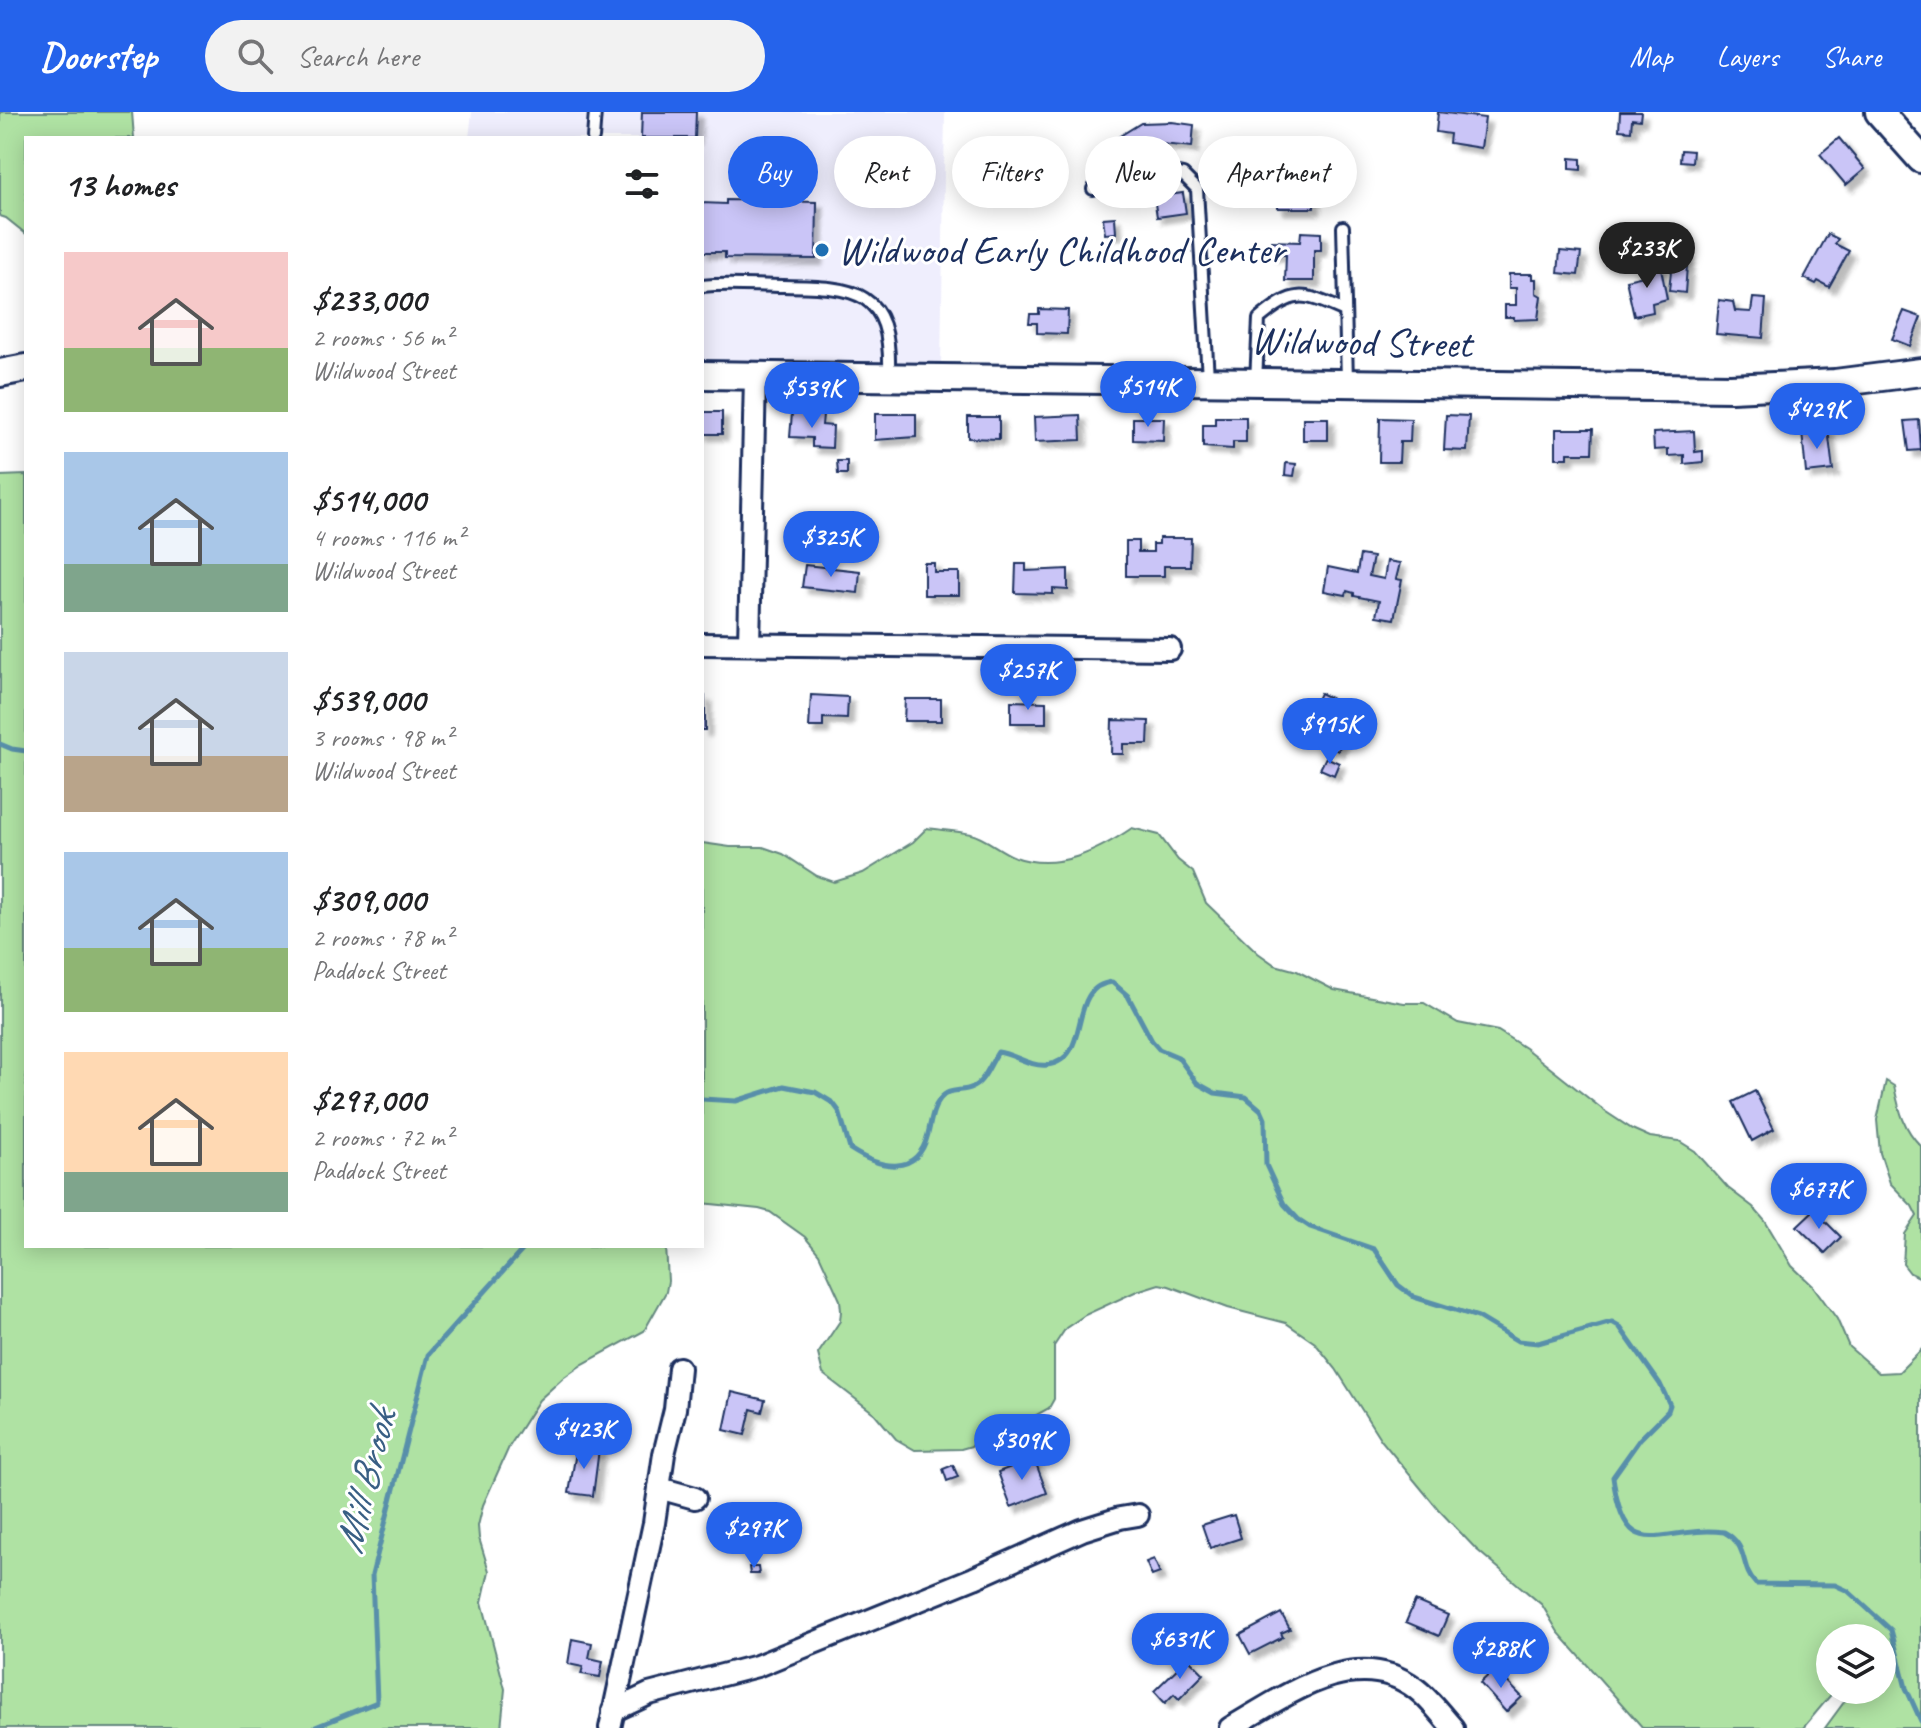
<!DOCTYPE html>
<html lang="en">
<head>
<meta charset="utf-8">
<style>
	:root { --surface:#fff; --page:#f2f2f2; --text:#202124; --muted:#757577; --accent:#2563eb }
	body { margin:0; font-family:Caveat,sans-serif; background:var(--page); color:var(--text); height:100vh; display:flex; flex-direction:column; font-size:30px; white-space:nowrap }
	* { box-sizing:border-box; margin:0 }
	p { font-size:26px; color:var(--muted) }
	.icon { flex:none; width:44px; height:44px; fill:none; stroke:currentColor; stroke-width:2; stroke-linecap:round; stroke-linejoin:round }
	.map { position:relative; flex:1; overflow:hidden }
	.details { position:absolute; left:24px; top:24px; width:680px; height:1112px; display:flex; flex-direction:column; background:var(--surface); border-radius:0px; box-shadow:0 4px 20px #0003 }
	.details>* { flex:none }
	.hud { position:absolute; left:728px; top:24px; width:760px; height:72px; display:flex; gap:16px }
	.controls { position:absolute; left:1816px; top:1512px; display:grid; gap:16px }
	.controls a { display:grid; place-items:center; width:80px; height:80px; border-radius:50%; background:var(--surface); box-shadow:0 4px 20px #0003; font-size:40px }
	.price { position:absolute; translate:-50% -68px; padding:0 18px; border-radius:28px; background:var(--accent); color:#fff; font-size:26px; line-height:52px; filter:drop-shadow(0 2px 4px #0008) }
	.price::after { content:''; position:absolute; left:50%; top:48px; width:24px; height:18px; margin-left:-12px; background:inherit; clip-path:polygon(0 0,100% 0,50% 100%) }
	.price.selected { background:#222; color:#fff }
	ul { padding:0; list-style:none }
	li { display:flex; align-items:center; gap:24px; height:200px; padding:0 40px }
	li span { display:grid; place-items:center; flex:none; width:224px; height:160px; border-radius:0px; color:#555 }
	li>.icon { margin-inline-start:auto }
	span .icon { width:96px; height:96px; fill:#fffc; stroke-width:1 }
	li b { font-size:34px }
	h2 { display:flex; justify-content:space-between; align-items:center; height:96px; padding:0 40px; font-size:34px }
	.chip { padding:0 28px; border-radius:36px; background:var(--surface); box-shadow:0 4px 20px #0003; font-size:28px; line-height:72px }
	.chip.selected { background:var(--accent); color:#fff }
	header { display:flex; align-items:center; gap:48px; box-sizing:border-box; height:112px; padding:0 40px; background:var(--accent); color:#fff }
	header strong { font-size:38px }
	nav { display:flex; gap:44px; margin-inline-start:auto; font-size:28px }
	.search { width:560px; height:72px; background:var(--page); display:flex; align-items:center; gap:20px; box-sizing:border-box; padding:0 28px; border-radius:44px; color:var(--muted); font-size:30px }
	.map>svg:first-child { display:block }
	.built { fill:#efeefd }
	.green { fill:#afe2a3; stroke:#658880; stroke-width:2 }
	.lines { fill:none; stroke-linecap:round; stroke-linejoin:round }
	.stream { stroke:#588faa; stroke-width:5 }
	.building { fill:#cac5f7; stroke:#1b2f5e; stroke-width:2; filter:url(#shadow) }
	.service-casing { stroke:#1b2f5e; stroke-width:16 }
	.minor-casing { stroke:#1b2f5e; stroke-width:26 }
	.tertiary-casing { stroke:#1b2f5e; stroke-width:32 }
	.service { stroke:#fff; stroke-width:10 }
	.minor { stroke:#fff; stroke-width:20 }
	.tertiary { stroke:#fff; stroke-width:26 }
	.poi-dot { fill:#1f6fb2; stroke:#fff; stroke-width:3 }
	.labels { text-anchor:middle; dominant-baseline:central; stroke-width:6; stroke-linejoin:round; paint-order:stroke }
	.poi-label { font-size:40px; fill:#1b2f5e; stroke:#fff; text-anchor:start }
	.street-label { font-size:40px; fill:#1b2f5e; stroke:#fff }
	.water-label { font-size:42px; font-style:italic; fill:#395f84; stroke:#fff }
</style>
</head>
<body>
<header>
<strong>Doorstep</strong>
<div class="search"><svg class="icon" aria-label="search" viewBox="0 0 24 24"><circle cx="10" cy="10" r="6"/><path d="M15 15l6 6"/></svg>Search here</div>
<nav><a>Map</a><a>Layers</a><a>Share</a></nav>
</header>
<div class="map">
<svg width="1921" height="1616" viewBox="0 0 1921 1616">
	<defs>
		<filter id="shadow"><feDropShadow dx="6" dy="6" stdDeviation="2" flood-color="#0004"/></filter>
	</defs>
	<rect width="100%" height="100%" fill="#fff"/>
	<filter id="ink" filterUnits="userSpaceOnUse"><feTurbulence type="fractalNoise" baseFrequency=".0125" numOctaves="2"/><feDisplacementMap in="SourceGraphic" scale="16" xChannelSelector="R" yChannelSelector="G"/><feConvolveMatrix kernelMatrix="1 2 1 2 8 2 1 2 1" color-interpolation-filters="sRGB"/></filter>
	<g filter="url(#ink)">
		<path class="built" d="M472,0H945L941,256L702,250V26H469Z"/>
		<g class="green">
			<path d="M0,0H132L134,26H26V122L6,106L0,104Z"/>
			<path d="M26,363V1134H666L668,1169L666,1180L644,1219L583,1252L563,1266L539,1288L509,1335L483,1393L478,1414L479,1426L489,1459L482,1490L505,1577L501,1616H0V364Z"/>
			<path d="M927,716C941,718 957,719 971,722C986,726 1000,739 1015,745C1057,760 1098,739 1132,716L1159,723L1178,748L1193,760L1206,791L1258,841L1275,853L1297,859L1334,878L1404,891H1424L1458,911L1498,919L1525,936L1606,1000L1632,1017L1650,1025L1679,1029L1695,1039L1728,1076L1753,1095L1765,1109L1792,1154L1813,1174L1837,1207L1849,1235L1879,1261L1899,1260L1921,1238V1616H1825L1853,1578H1882V1526H1830V1578H1835L1803,1616H1643L1558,1520L1542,1493L1476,1437L1438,1397L1381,1328L1336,1257L1315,1231L1286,1211L1228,1196L1169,1174L1159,1172L1137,1179L1085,1203L1066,1216L1054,1234V1287L1049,1296L1029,1307L1013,1322L961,1337L915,1338L896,1327L875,1302L823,1262L818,1242L840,1209L841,1199L840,1188L819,1142L805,1125L770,1100L759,1097L702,1091V731L730,735H763L783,742L817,764L834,770L863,761L913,730Z"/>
			<path d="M1886,969L1894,974C1899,997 1903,1017 1921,1034V1166L1910,1161L1903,1152L1905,1122L1917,1104L1912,1094L1890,1071L1880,1041L1877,1008Z"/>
		</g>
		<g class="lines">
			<g class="stream">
				<path d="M0,632L12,637L26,639"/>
				<path d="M702,987L736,989L784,974L815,980L833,991L839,999L850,1037C879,1056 917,1066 928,1022C931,1010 932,997 940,987C950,975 960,981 973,975C985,969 991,950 998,940C1014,942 1030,955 1047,953C1094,947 1065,875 1112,870L1128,884L1152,929L1159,937L1178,945L1197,971L1215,981L1246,985L1261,998L1265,1007L1266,1053L1284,1092L1298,1107L1310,1115L1374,1137L1398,1173L1414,1185L1478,1205L1518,1229L1538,1231L1612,1210L1619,1214L1660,1272L1670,1293L1668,1299L1640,1327L1613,1365C1625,1458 1661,1412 1724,1420C1750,1434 1739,1455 1756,1472L1835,1473L1848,1479L1891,1518L1906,1576L1921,1609"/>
				<path d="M313,1616L377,1590L372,1463L428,1243L526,1134"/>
			</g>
		</g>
		<g class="building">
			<path d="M642,0H696L695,26H641Z"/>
			<path d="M1438,0L1485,6L1481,36L1449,31L1450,22L1436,20Z"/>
			<path d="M1620,0H1641L1640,8L1632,7L1631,19L1619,18Z"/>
			<path d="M1172,10L1194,13L1192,35L1151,31L1112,54L1102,35L1141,11Z"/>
			<path d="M1839,26L1865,57L1846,73L1820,42Z"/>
			<path d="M1681,38L1693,39L1692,50L1680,49Z"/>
			<path d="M1570,46L1581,47V58L1570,57Z"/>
			<path d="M1278,59H1310V74H1314V96H1278Z"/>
			<path d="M1183,81L1186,101L1157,105L1154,85Z"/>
			<path d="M726,88L817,90L816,147L725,146V140H702V91L726,92Z"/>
			<path d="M1115,105L1116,121L1105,122L1103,106Z"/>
			<path d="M1301,120L1321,121V138H1314V169H1285L1286,143H1271V129L1300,130Z"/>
			<path d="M1828,122L1838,127L1835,132L1849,139L1829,175L1818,169L1816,172L1804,166Z"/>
			<path d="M1560,139L1581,141L1578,163L1558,161Z"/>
			<path d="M1673,139L1688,140L1685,181L1669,179Z"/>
			<path d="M1660,151L1667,187L1652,191L1653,200L1634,204L1626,168L1648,163L1646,154Z"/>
			<path d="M1509,162H1532V167H1536V181L1541,184L1538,207L1514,208V205H1505V193H1516V176H1509Z"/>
			<path d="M1753,186L1766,187L1763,226L1716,222L1719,188L1733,190L1735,199L1751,200Z"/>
			<path d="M1039,197L1068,198L1067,222L1037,221V211H1029L1030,202H1039Z"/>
			<path d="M1904,199L1921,205L1910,234L1892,227Z"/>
			<rect x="702" y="300" width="20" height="22"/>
			<path d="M792,301L823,303L822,313L833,314L832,336L812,335V326L790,325Z"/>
			<path d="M875,302H916V325L875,328Z"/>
			<path d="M1080,303L1081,328L1035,330L1034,305Z"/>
			<path d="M1446,303L1469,304L1467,339L1444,338Z"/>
			<path d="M968,305H999V327L968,326Z"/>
			<path d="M1215,305H1246V330H1233V337L1203,335V313H1215Z"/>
			<path d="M1133,306H1164L1163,329L1133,328Z"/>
			<rect x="1303" y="306" width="25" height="22"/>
			<path d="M1380,306L1411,307L1410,330H1400L1399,350H1379Z"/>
			<path d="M1919,308L1921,338L1909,339L1905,309Z"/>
			<path d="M1556,317H1593L1592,341H1568V346H1556Z"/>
			<path d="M1828,317L1833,358L1806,361L1802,320Z"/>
			<path d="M1694,319L1695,340L1703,339V350L1684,352V343L1668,344V337L1654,338L1653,321Z"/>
			<path d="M837,349H847V362H838Z"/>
			<path d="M1286,351L1296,352L1294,364L1285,363Z"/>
			<path d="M1159,426H1191L1190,454H1164V464H1126V429H1138V440H1153V432H1159Z"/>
			<path d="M1360,443L1373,445L1369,464L1384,467L1387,449L1400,451L1396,467L1402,468L1394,507L1376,504L1379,489L1354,484V481L1347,479L1346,483L1324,479L1328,455L1357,461Z"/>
			<path d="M924,451H934V460H959V483H924Z"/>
			<path d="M1016,452H1026V459L1068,457V478L1053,477V482L1015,481Z"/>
			<path d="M805,453L860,459L858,481L802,475Z"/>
			<path d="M1320,581L1344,593L1337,606L1344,609L1342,614L1348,617L1338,639L1301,621Z"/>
			<path d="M811,583L848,585L847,607L823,606V615H809Z"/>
			<rect x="702" y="584" width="3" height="34"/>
			<path d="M905,587H941V609H904Z"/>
			<path d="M1011,589L1046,590V611H1011Z"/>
			<path d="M1112,608L1149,609L1148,632H1123V642H1111Z"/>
			<path d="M1326,645L1339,651L1334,663L1320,657Z"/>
			<path d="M1755,979L1774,1017L1752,1029L1733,990Z"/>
			<path d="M1814,1098L1841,1125L1825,1141L1797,1114Z"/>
			<path d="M732,1280L765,1288L762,1300L751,1297L745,1323L724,1318Z"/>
			<path d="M553,1317L566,1320L564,1331L551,1329Z"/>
			<path d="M577,1334L599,1337L593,1384L569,1381Z"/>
			<path d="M1034,1346L1047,1381L1011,1395L998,1360Z"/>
			<path d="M953,1353L958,1365L947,1369L943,1357Z"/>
			<path d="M731,1396L736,1412L718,1417L712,1402Z"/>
			<path d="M1234,1403L1241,1426L1210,1436L1202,1413Z"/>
			<path d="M769,1415L772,1422L757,1429L754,1422Z"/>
			<path d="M1154,1447L1160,1461L1152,1464L1146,1450Z"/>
			<path d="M749,1455H758L759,1462H750Z"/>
			<path d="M1415,1489L1448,1503L1439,1524L1406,1510Z"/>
			<path d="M1281,1501L1290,1517L1281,1521L1283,1525L1250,1542L1240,1523Z"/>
			<path d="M572,1527L592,1531L589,1546L603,1549L600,1565L581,1562L583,1555L568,1552Z"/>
			<path d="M1188,1546L1204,1562L1179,1587L1174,1582L1165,1591L1154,1579Z"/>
			<path d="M1495,1557L1522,1585L1506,1600L1480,1571Z"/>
		</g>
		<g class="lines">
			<defs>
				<g id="service">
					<path d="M593,26L595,0"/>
					<path d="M1093,77L1165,59L1183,63L1197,77L1208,266"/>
					<path d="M1343,115L1347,268"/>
					<path d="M702,174C728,171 756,174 783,174C856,175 892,177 889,263"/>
					<path d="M1256,269L1259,207C1296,176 1303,181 1345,199"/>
				</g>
				<g id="minor">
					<path d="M702,532L1170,537"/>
					<path d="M749,532L755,265"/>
					<path d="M659,1376L695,1386"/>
					<path d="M613,1599L649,1582L757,1554L974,1466L1082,1418L1120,1406L1138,1403"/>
					<path d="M610,1616L654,1411L664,1342L675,1297L679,1256"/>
					<path d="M1230,1616C1284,1585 1355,1531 1415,1576C1430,1587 1441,1603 1453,1616"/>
				</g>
				<g id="tertiary">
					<path d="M1879,0L1921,47"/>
					<path d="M0,261L26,256"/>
					<path d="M702,263L1731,276L1835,271L1921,260"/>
				</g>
			</defs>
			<use href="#service" class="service-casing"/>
			<use href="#minor" class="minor-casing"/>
			<use href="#tertiary" class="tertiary-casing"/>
			<use href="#service" class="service"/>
			<use href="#minor" class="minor"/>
			<use href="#tertiary" class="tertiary"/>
		</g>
	</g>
	<circle class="poi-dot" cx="822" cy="138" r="8"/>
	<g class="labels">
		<g class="poi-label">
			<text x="838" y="138">Wildwood Early Childhood Center</text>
		</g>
		<g class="street-label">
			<text transform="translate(1361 230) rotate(1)">Wildwood Street</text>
		</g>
		<g class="water-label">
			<text transform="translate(365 1370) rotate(-76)">Mill Brook</text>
		</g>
	</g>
</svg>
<div class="controls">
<a><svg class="icon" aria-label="layers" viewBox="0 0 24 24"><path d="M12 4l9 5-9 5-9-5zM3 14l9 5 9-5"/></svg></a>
</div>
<b class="price selected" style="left:1647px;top:178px">$233K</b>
<b class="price" style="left:1148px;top:317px">$514K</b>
<b class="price" style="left:812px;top:318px">$539K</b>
<b class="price" style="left:1817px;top:339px">$429K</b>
<b class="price" style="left:831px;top:467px">$325K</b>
<b class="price" style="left:1028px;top:600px">$257K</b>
<b class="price" style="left:1330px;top:654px">$915K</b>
<b class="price" style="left:1819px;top:1119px">$677K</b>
<b class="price" style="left:584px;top:1359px">$423K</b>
<b class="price" style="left:1022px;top:1370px">$309K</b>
<b class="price" style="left:754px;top:1458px">$297K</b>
<b class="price" style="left:1180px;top:1569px">$631K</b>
<b class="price" style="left:1501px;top:1578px">$288K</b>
<div class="hud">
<a class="chip selected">Buy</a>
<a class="chip">Rent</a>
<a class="chip">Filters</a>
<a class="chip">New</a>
<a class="chip">Apartment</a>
</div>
<section class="details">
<h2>13 homes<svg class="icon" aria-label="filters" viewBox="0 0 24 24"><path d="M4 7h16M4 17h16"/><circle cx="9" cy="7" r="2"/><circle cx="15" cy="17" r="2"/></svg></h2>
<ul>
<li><span style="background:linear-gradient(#f6c9c9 60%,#8fb573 0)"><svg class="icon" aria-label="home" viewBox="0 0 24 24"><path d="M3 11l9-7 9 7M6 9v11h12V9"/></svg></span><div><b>$233,000</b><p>2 rooms · 56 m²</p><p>Wildwood Street</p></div></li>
<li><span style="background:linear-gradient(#a9c7e8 70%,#7fa58c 0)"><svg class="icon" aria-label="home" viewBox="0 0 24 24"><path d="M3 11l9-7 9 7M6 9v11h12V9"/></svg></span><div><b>$514,000</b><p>4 rooms · 116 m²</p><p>Wildwood Street</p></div></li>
<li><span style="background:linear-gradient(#c9d6e8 65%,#b9a48a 0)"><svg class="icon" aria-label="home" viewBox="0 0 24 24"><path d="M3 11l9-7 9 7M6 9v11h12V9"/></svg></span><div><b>$539,000</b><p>3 rooms · 98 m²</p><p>Wildwood Street</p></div></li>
<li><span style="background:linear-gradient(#a9c7e8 60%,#8fb573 0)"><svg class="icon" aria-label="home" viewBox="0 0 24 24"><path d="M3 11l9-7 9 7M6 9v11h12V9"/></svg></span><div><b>$309,000</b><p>2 rooms · 78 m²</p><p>Paddock Street</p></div></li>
<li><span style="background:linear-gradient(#ffd9b3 75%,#7fa58c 0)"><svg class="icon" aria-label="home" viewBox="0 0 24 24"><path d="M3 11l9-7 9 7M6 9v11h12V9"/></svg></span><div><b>$297,000</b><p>2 rooms · 72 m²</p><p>Paddock Street</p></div></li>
</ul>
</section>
</div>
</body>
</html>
